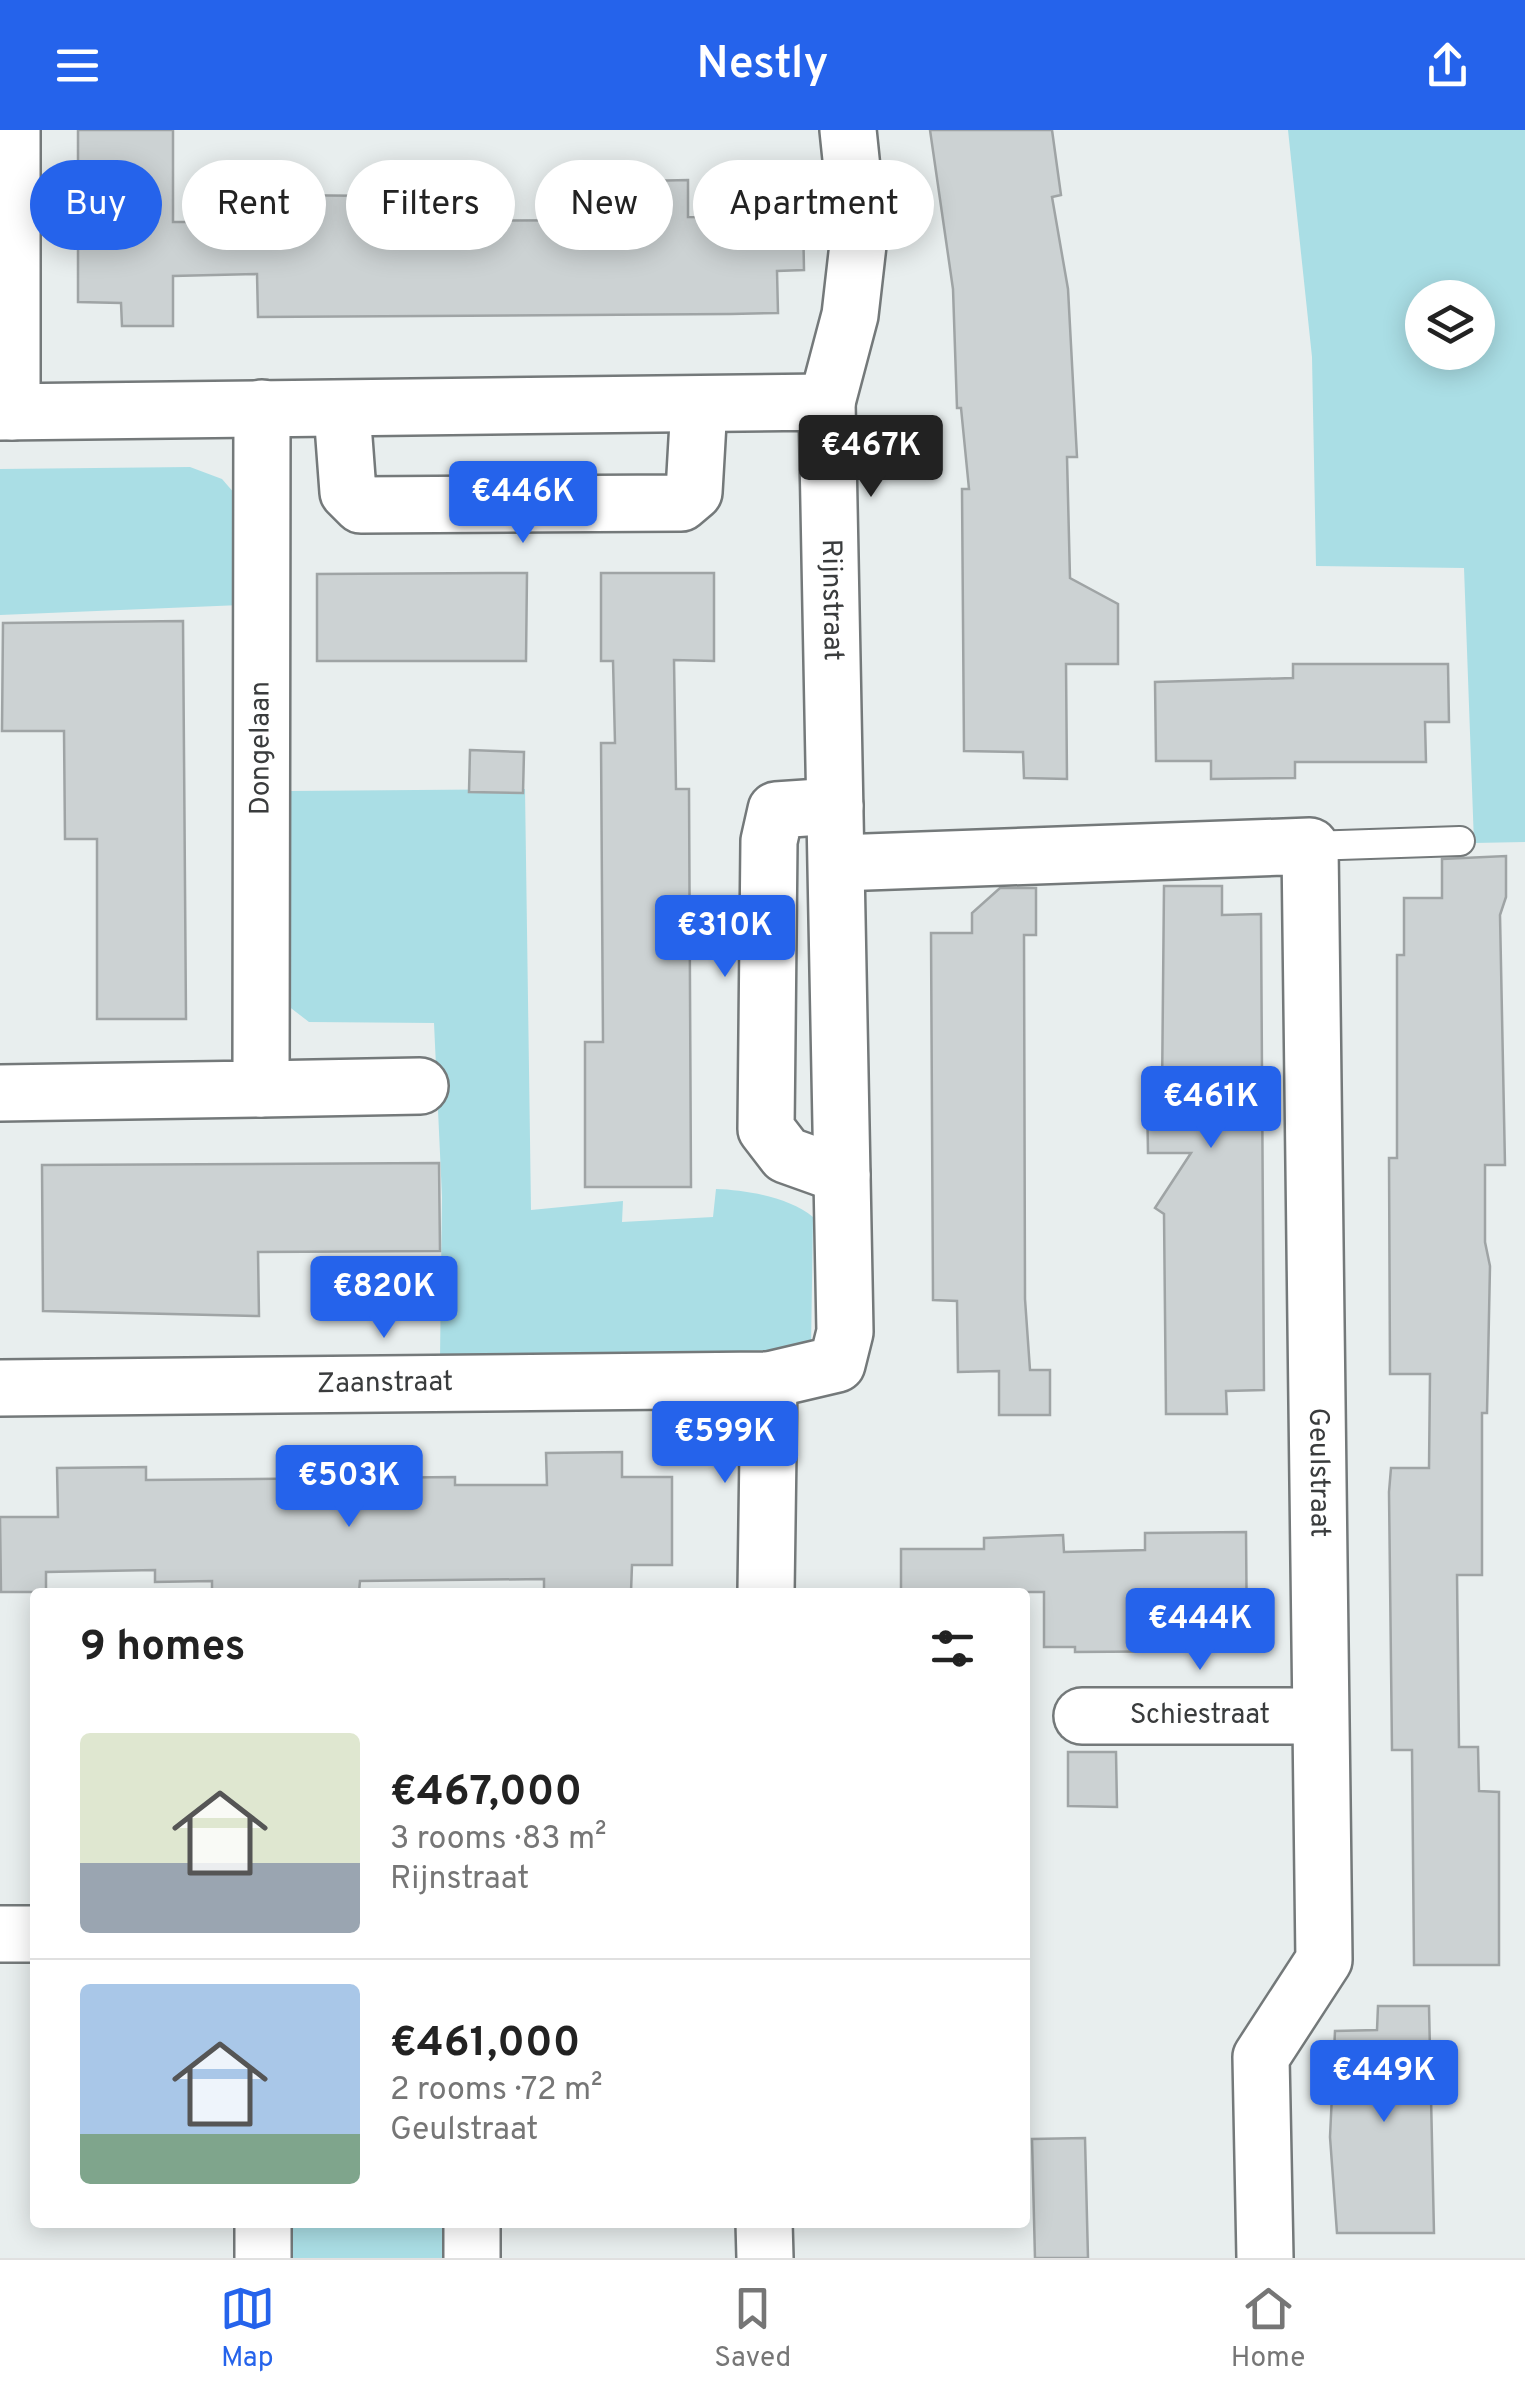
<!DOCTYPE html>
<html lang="en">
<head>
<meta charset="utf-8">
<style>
	:root { --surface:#fff; --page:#f6f6f6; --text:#222; --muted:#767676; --line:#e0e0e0; --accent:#2563eb }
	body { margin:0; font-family:Overpass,sans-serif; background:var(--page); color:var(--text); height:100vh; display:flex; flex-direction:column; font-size:38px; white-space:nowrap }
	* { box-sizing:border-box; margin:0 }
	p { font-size:32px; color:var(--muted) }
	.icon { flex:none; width:55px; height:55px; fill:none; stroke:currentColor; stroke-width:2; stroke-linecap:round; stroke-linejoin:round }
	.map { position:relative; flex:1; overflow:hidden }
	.drawer { position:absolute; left:30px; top:1458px; width:1000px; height:640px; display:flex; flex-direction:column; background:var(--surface); border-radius:10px; box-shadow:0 5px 25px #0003 }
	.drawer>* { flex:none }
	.banner { position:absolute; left:30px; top:30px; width:1000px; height:90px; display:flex; gap:20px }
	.tools { position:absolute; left:1405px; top:150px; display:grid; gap:20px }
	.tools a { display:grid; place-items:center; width:90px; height:90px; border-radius:50%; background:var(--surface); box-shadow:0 5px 25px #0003; font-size:50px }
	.price { position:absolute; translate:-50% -85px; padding:0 22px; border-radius:10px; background:var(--accent); color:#fff; font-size:32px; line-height:65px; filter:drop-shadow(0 2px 5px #0008) }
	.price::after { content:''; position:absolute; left:50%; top:60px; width:30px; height:22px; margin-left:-15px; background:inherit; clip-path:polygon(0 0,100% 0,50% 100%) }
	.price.on { background:#222; color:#fff }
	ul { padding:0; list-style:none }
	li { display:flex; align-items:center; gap:30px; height:250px; padding:0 50px }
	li+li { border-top:2px solid var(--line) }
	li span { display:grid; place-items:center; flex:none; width:280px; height:200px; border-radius:10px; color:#555 }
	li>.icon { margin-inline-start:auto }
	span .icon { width:120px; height:120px; fill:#fffc; stroke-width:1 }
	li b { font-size:42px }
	h2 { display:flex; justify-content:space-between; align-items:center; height:120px; padding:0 50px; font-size:42px }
	.pill { padding:0 35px; border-radius:45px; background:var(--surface); box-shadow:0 5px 25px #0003; font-size:35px; line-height:90px }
	.pill.on { background:var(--accent); color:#fff }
	header { display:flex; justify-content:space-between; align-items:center; height:130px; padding:0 50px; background:var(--accent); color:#fff; font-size:45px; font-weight:600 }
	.tabs { display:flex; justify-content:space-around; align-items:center; height:140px; border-top:2px solid var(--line); background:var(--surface); font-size:28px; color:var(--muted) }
	.tabs a { display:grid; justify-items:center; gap:5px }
	.tabs .on { color:var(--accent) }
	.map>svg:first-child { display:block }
	.green { fill:#aadee5; fill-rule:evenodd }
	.building { fill:#ccd2d3; stroke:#9fa4a5; stroke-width:2.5 }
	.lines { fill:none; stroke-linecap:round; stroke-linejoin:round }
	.lane-casing { stroke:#74797a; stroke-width:32 }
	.street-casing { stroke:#74797a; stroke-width:60 }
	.lane { stroke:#fff; stroke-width:28 }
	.street { stroke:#fff; stroke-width:55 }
	.labels { text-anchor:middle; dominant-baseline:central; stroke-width:10; stroke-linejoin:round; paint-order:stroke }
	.street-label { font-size:28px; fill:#3a3c3d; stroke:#fff }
</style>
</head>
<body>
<header><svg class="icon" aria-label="menu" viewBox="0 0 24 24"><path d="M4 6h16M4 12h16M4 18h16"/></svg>Nestly<svg class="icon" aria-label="share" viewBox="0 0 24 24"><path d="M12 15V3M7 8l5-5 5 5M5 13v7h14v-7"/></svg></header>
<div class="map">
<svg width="1525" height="2128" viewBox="0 0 1525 2128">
	<rect width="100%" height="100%" fill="#e8eeee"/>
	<g class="green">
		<path d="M1288,0H1525V712L1474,713L1464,438L1316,436L1312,227ZM1422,168H1478V222H1422Z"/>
		<path d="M190,337L222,349L235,364L241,475L0,485V339Z"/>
		<path d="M525,659L531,1080L623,1071L622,1092L713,1087L716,1059C746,1060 789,1067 813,1087L811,1219L440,1229L442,1067L434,893L309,892L283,872L290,661Z"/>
		<rect x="265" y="2093" width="185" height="35"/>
	</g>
	<g class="building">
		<path d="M78,0H173V92H258V89L276,88V65L382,66V91L642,90L643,51L688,50V87L803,88L804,140L777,141L778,183L731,184L258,187L257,144L173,146V196H122L121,173L78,172Z"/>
		<path d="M930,0H1052L1061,65L1052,67L1068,159L1077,327H1067L1070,448L1118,474V534H1066L1067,649L1024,648L1023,622L964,621L962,359H969L961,278H957L953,159Z"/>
		<path d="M498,443H527L526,531H317V444Z"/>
		<path d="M601,443H714V531L674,530L676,659H689L691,1057H585V912H603L601,613H615L613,531H601Z"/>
		<path d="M183,491L186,889H97V709H65L64,601H2L3,493Z"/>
		<path d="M1293,534H1448L1449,592H1425L1426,632H1295V648L1211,649V631H1156L1155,552L1293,548Z"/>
		<path d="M470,620L524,622L523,663L469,662Z"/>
		<path d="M1506,726V767L1500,785L1505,1035H1485V1112L1490,1136L1487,1283H1482V1445H1457L1459,1617H1478L1479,1661L1499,1662V1835H1414L1412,1620H1392L1389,1362L1391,1338H1429L1430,1244H1390L1389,1028H1397V825H1404V768H1442V729Z"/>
		<path d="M1164,756H1222V785L1261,784L1264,1260L1226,1261L1227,1284H1166L1164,1084L1155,1078L1191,1023H1148L1147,963H1162Z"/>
		<path d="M1000,758H1036V805H1024L1025,1169L1030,1240H1050V1285H999V1241L958,1242L957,1171L933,1170L931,803H972V783Z"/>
		<path d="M439,1033L440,1121L258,1122L259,1186L43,1181L42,1035Z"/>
		<path d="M622,1322V1347H672V1435H632L631,1462H544V1449L360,1451L359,1462H212V1451L155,1452V1440L46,1442V1462H1L0,1387H58L57,1338L146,1337V1350L455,1347V1355H547L546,1323Z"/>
		<path d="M1246,1402L1247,1517H1217L1216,1521L1075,1522V1517H1044V1462H901V1419H984V1408L1063,1405L1064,1422L1145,1420V1403Z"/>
		<path d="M1068,1622H1116L1117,1677L1068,1676Z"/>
		<path d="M1378,1876H1429L1434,2103H1337L1330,2007L1335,1901L1377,1900Z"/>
		<path d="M1085,2008L1088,2128H1035L1032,2009Z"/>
	</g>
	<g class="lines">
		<defs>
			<path id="lane" d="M1310,716L1460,711"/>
			<g id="street">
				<path d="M827,272L850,185L859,106L848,0"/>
				<path d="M342,281L348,362L361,375L681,373L694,362L699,275"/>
				<path id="s1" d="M0,282L827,272L845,1202L837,1234L769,1250L0,1258"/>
				<path d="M12,282V0"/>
				<path d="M835,676L776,680L769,711L766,999L786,1025L842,1045"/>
				<path id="s2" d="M839,733L1310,716L1324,1830L1261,1927L1265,2128"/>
				<path d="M261,959L420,956"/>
				<path id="s3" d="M0,963L261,959L262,278"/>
				<path d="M766,1462L769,1250"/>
				<path id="s4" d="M1082,1586H1318"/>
				<path d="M0,1804H35"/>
				<path d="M263,2092V2128"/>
				<path d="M472,2092V2128"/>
				<path d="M764,2092L765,2128"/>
			</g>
		</defs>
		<use href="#lane" class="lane-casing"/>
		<use href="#street" class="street-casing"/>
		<use href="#lane" class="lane"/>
		<use href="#street" class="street"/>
	</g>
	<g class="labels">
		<g class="street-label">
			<text stroke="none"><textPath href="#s1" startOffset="1025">Rijnstraat</textPath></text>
			<text stroke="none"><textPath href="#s3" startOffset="602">Dongelaan</textPath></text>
			<text transform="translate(385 1254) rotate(-1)">Zaanstraat</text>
			<text stroke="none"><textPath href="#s2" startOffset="1098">Geulstraat</textPath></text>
			<text stroke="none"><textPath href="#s4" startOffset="118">Schiestraat</textPath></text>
		</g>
	</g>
</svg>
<div class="tools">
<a><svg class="icon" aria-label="layers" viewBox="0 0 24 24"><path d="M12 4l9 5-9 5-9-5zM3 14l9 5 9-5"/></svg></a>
</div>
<b class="price on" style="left:871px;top:370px">€467K</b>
<b class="price" style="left:523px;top:416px">€446K</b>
<b class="price" style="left:725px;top:850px">€310K</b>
<b class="price" style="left:1211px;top:1021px">€461K</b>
<b class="price" style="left:384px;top:1211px">€820K</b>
<b class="price" style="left:725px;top:1356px">€599K</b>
<b class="price" style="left:349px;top:1400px">€503K</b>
<b class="price" style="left:1200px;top:1543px">€444K</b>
<b class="price" style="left:1384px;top:1995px">€449K</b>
<div class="banner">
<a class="pill on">Buy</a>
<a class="pill">Rent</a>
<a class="pill">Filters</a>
<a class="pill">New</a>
<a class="pill">Apartment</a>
</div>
<section class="drawer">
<h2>9 homes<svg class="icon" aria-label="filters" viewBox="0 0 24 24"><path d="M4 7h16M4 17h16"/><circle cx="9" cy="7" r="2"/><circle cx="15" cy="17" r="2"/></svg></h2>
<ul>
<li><span style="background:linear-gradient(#dfe7d0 65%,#9aa5b1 0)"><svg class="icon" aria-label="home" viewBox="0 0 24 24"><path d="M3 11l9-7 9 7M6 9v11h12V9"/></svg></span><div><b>€467,000</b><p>3 rooms · 83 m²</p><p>Rijnstraat</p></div></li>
<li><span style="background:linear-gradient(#a9c7e8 75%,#7fa58c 0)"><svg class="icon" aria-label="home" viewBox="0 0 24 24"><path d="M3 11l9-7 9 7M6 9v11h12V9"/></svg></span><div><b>€461,000</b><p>2 rooms · 72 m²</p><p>Geulstraat</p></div></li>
</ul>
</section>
</div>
<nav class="tabs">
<a class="on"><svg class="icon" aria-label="map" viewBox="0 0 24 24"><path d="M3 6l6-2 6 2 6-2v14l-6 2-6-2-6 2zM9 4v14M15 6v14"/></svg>Map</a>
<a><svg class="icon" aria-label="saved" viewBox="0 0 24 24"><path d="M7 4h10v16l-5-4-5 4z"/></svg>Saved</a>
<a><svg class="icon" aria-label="home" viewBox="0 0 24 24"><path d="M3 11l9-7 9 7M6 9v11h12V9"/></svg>Home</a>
</nav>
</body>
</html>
